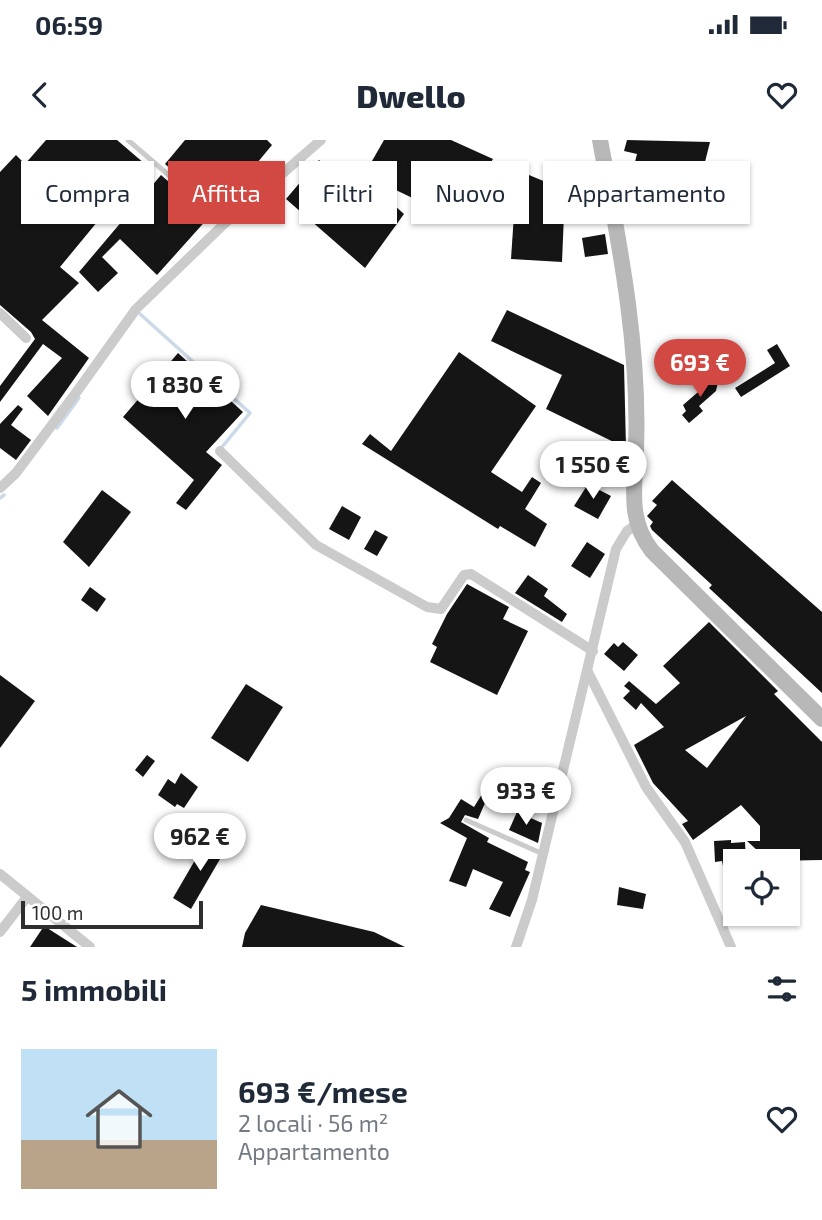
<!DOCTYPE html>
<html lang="it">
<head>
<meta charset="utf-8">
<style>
	:root { --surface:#fff; --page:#f2f2f3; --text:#1f2937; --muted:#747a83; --accent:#d24843 }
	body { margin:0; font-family:"Exo 2",sans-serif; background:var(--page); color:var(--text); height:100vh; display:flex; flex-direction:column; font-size:26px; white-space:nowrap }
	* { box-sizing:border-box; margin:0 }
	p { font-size:23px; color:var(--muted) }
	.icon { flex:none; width:38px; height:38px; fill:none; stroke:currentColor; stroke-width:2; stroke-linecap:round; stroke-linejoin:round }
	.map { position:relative; height:807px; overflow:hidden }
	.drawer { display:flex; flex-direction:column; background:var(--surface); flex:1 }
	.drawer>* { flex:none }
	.top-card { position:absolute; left:21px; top:21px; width:780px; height:63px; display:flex; gap:14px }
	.fabs { position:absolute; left:723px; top:709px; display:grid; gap:14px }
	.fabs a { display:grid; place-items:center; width:77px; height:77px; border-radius:0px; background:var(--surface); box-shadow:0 2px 5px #0004; font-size:35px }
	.scale { position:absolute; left:21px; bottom:18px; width:182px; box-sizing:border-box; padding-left:7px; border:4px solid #2e2e2e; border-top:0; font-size:19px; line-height:24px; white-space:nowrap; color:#2e2e2e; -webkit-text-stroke:5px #fff; paint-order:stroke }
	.price { position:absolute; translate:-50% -60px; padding:0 16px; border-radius:24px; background:#fff; color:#222; font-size:23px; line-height:46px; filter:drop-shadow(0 2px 4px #0008) }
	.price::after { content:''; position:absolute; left:50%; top:42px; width:21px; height:16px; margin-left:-10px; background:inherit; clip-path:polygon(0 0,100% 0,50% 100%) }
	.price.on { background:var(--accent); color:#fff }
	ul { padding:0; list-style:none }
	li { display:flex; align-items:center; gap:21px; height:175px; padding:0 21px }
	li span { display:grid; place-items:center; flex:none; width:196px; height:140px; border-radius:0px; color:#555 }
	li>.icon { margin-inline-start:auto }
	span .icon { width:84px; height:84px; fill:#fffc; stroke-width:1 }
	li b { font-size:30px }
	h2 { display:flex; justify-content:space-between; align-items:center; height:84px; padding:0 21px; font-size:30px }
	.tag { padding:0 24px; border-radius:0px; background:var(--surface); box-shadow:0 2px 5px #0004; font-size:24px; line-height:63px }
	.tag.on { background:var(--accent); color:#fff }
	.status { display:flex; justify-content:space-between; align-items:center; height:49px; padding:0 35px; background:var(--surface); direction:ltr }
	.status svg { height:19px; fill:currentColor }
	header { display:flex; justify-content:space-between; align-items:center; height:91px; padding:0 21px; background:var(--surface); font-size:32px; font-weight:800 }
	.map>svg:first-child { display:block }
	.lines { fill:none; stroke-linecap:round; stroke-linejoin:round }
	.stream { stroke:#cbd9e8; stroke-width:3.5 }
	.building { fill:#151515; fill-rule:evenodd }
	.lane { stroke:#cbcbcb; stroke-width:5 }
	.street { stroke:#cbcbcb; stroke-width:10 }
	.secondary { stroke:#b8b8b8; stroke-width:16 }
</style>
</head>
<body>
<div class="status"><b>06:59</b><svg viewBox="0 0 49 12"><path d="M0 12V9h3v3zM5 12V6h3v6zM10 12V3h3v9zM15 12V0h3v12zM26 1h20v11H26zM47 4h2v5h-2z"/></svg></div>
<header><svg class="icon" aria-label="back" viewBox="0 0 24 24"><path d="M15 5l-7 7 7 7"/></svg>Dwello<svg class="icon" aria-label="heart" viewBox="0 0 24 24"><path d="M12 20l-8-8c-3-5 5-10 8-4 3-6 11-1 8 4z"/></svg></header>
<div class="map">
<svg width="822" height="807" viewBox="0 0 822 807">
	<rect width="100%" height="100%" fill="#fff"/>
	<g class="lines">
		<g class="stream">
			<path d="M139,173L250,273L222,307"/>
			<path d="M57,288L79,258"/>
			<path d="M0,358L4,355"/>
		</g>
	</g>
	<g class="building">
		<path d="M46,0H117L145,24L60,127L79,143L42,180L89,218L48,276L27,256L62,218L43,204L0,262V246L35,199L31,192L0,165V32L16,15L25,24Z"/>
		<path d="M185,0H267L272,5L218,70L165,24Z"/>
		<path d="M384,0H451L493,19L457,79L364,35Z"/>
		<path d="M627,0L710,2L696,58L630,42L637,14L624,11Z"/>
		<path d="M319,20L335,33L340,28L359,44L363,37L404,74L365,128L286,59Z"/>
		<path d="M517,30L565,50L562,122L511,119Z"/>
		<path d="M161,35L209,77L157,135L120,99L102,117L118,133L98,152L79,132Z"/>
		<path d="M605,94L608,114L585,117L582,98Z"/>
		<path d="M507,170L624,225L626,308L546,269L562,235L491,201Z"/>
		<path d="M777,204L790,226L741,257L735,248L775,223L767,210Z"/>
		<path d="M459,212L536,266L491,332L522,352L532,337L541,343L525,369L547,384L535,407L500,386L498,389L362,304L370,294L391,311Z"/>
		<path d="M178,213L243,272L206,312L222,325L186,370L176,363L194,340L123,277Z"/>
		<path d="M707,236L719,237L716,251L699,266L703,271L689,283L682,275L686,271L683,265L705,246Z"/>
		<path d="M18,265L23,269L11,285L31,300L16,320L0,308V284Z"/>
		<path d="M672,340L822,472V553L709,448L712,445L652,390L650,386L653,382L647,376L657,365L652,361Z"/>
		<path d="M588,344L611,356L598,379L574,366Z"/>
		<path d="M102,350L131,372L89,427L63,402Z"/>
		<path d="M342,366L361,377L349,400L329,389Z"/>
		<path d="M375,390L388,397L377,416L364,409Z"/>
		<path d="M587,402L605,414L590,438L571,426Z"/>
		<path d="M528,435L548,449L544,456L567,474L562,482L515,453Z"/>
		<path d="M467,444L509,467L503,479L528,491L497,555L430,522L437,507L432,504L447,474Z"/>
		<path d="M90,447L106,459L97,472L81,460Z"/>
		<path d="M709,482L778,551L774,554L822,602V720L769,721L747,701H760V686L741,665L693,700L682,684L688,681L653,643L634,605L664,587L641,563L636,570L623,558L630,551L624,546L629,541L656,564L680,543L663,526ZM746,576L707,628L685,610Z"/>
		<path d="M623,502L638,515L624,531L604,514L614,503L618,507Z"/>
		<path d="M0,535L35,561L0,608Z"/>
		<path d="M246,544L283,567L248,622L211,598Z"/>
		<path d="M147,615L155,621L143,637L135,630Z"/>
		<path d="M181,633L198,647L184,668L177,664L175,667L158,655L168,639L175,644Z"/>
		<path d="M484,651L489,654L478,679L465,675L461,682L489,698L487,702L528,722L525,730L530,732L510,777L489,769L503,742L473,729L466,747L449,741L467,698L440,683L449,678L461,659L474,667Z"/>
		<path d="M517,672L542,683L538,703L509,690Z"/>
		<path d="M209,696L227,707L191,769L173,758Z"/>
		<path d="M731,700V703L745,702L746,721L723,726L722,721L715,722L714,701Z"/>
		<path d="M619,747L646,754L643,769L617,765Z"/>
		<path d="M261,765L374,792L405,807H242L245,793Z"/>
		<path d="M44,786L77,807H30Z"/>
	</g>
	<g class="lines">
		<g class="lane">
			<path d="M128,0L215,75"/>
			<path d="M466,680L543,714"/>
		</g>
		<g class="street">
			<path d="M0,173L26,198"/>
			<path d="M220,311L316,405L427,467L441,469L464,435L471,434L593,511"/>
			<path d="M0,348L16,333L78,250L136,169L224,84L321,0"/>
			<path d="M588,532L646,647L685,702L731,807"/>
			<path d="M0,734L90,807"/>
			<path d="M0,792L27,757"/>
			<path d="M516,807L532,760L616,409L627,391L636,385"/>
		</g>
		<path class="secondary" d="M600,0C619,102 640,205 636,309C635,347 627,379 652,411L822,579"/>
	</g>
</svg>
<div class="fabs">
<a><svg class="icon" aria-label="locate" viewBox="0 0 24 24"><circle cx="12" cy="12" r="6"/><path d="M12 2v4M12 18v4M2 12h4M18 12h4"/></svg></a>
</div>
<div class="scale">100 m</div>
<b class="price on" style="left:700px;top:259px">693 €</b>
<b class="price" style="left:185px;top:281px">1 830 €</b>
<b class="price" style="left:593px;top:361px">1 550 €</b>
<b class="price" style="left:526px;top:687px">933 €</b>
<b class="price" style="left:200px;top:733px">962 €</b>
<div class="top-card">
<a class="tag">Compra</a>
<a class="tag on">Affitta</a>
<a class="tag">Filtri</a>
<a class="tag">Nuovo</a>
<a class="tag">Appartamento</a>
</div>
</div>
<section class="drawer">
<h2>5 immobili<svg class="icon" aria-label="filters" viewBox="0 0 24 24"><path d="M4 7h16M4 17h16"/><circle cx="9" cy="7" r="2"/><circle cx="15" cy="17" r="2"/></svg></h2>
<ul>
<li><span style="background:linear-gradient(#bfe0f5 65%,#b9a48a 0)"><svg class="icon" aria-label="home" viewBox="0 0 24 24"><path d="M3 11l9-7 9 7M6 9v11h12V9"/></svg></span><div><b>693 €/mese</b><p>2 locali · 56 m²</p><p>Appartamento</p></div><svg class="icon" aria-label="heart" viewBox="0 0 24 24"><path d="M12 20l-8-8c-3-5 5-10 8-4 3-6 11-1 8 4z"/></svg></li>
</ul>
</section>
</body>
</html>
